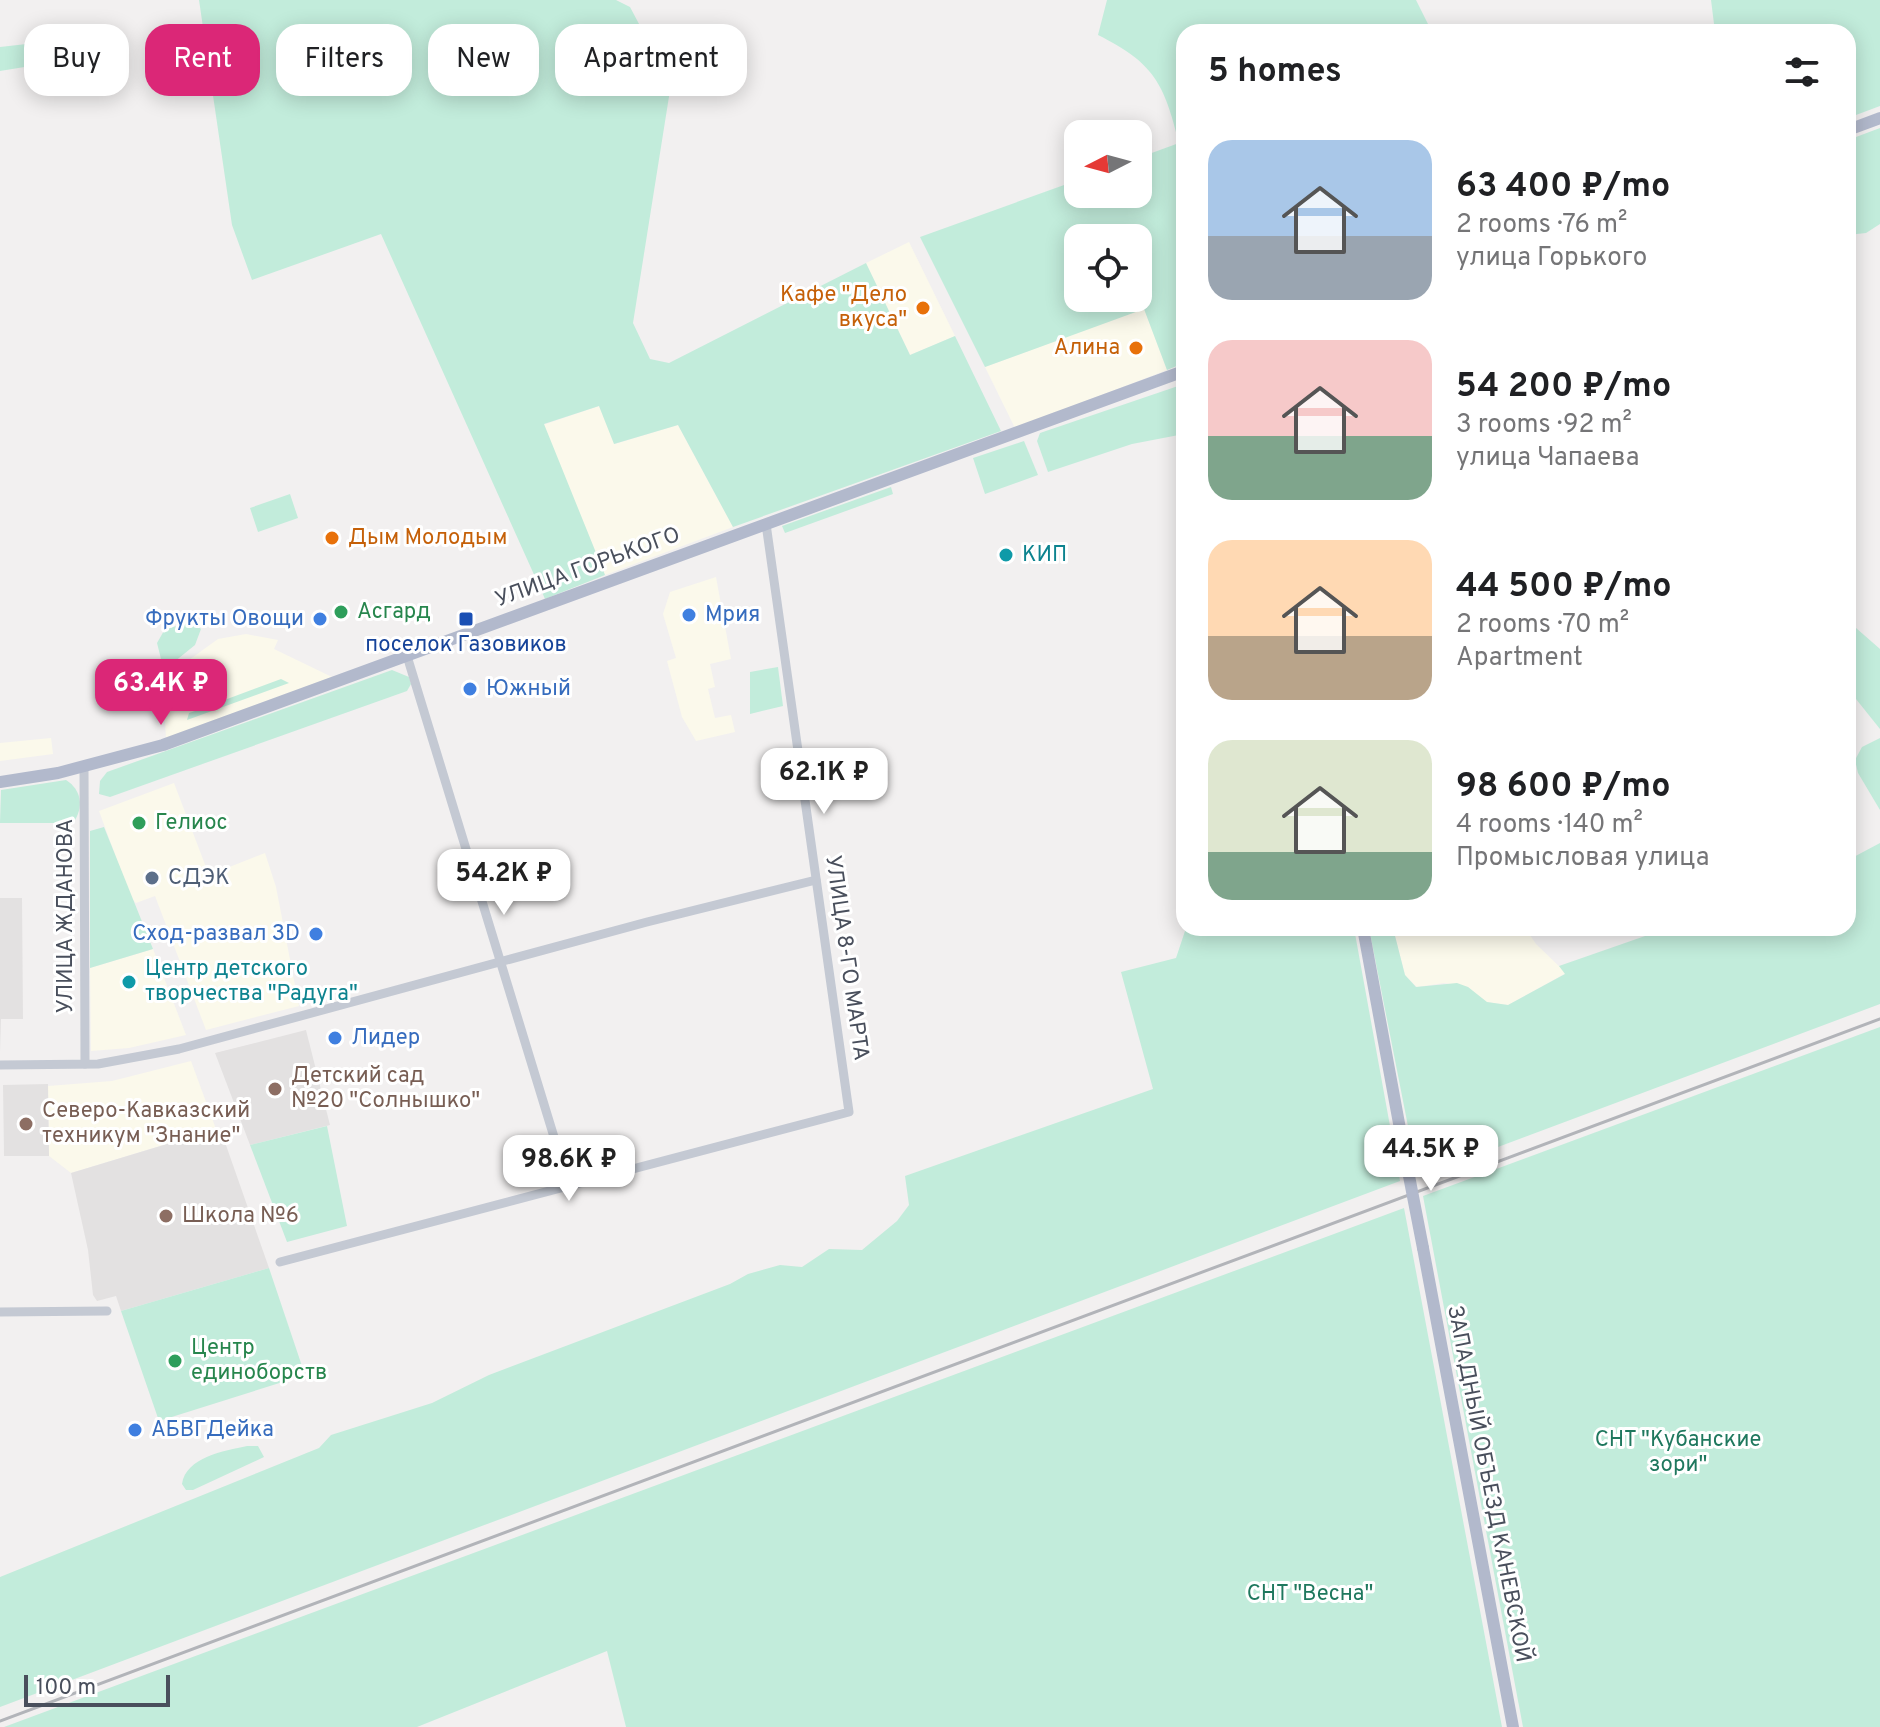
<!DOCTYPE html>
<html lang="en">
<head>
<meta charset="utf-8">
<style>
	:root { --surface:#fff; --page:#f6f6f6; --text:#202124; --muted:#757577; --accent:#db2777 }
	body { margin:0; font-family:Overpass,sans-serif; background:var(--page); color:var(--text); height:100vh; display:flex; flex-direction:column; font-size:30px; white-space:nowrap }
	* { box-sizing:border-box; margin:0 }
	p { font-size:26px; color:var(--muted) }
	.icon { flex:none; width:44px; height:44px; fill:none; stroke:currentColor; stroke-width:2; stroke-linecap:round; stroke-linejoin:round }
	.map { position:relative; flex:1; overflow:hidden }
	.sheet { position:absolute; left:1176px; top:24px; width:680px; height:912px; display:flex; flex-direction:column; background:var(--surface); border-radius:24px; box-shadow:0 4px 20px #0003 }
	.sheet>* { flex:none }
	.banner { position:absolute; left:24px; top:24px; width:760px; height:72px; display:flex; gap:16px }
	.needle { width:52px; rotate:264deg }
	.controls { position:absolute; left:1064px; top:120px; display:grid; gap:16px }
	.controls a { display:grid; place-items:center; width:88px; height:88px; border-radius:16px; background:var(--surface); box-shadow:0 4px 20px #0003; font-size:40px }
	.scale { position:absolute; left:24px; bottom:20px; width:146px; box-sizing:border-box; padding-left:8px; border:4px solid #494f5c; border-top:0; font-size:22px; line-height:28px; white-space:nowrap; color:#494f5c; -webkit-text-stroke:6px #fff; paint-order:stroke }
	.price { position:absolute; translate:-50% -68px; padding:0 18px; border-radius:16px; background:#fff; color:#222; font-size:26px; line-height:52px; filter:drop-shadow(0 2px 4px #0008) }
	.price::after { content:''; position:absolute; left:50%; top:48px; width:24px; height:18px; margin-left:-12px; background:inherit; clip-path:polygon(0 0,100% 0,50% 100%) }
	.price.current { background:var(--accent); color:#fff }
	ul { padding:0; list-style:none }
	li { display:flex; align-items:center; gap:24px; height:200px; padding:0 32px }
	li span { display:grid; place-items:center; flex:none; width:224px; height:160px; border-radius:24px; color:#555 }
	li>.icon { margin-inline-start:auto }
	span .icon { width:96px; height:96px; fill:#fffc; stroke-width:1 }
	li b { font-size:34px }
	h2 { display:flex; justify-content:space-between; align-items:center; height:96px; padding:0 32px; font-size:34px }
	.chip { padding:0 28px; border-radius:24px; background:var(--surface); box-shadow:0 4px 20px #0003; font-size:28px; line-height:72px }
	.chip.current { background:var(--accent); color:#fff }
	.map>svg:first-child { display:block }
	.commercial { fill:#fbf9eb }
	.education { fill:#e3e1e1 }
	.green { fill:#c2ecdb; fill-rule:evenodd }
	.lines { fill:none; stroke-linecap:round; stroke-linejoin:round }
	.minor { stroke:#c4c9d3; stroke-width:9 }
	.major { stroke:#b2b9cc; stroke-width:12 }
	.rail { stroke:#b2b4b9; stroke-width:3 }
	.major-bridge { stroke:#b2b9cc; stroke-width:12 }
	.food-dot { fill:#e8710a; stroke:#fff; stroke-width:3 }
	.culture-dot { fill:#0f9aa8; stroke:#fff; stroke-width:3 }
	.leisure-dot { fill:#2e9e5b; stroke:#fff; stroke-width:3 }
	.shop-dot { fill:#3f7fe0; stroke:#fff; stroke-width:3 }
	.transit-dot { fill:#1a4fb4; stroke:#fff; stroke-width:3 }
	.service-dot { fill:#5c6f8a; stroke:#fff; stroke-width:3 }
	.education-dot { fill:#8d6e63; stroke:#fff; stroke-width:3 }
	.labels { text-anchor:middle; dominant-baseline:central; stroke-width:6; stroke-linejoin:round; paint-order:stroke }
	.food-label { font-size:22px; fill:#c56008; stroke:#fff; text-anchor:end }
	.culture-label { font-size:22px; fill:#0d838f; stroke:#fff; text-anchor:start }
	.street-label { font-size:22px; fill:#494f5c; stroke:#fff }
	.leisure-label { font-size:22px; fill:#27864d; stroke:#fff; text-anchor:start }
	.shop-label { font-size:22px; fill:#366cbe; stroke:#fff; text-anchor:start }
	.transit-label { font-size:22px; fill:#164399; stroke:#fff }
	.service-label { font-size:22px; fill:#4e5e75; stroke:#fff; text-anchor:start }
	.education-label { font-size:22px; fill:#785e54; stroke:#fff; text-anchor:start }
	.park-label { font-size:22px; fill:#1f785e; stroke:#fff }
</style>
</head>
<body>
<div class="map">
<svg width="1880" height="1727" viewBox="0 0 1880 1727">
	<rect width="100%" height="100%" fill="#f2f0f0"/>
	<g class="commercial">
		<path d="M909,242L955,336L910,355L866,263Z"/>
		<path d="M1144,308L1167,370L1015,428L985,367Z"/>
		<path d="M599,406L615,444L678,425L733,527L605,575L543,425Z"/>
		<path d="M716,577L731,659L710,664L715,687L708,689L715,718L731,715L735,732L696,741L682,717L667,661L676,658L663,614L670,592Z"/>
		<path d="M246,634L278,640L274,649L332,677L166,739L164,702L182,665L218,639Z"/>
		<path d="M51,738L53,754L0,761V743Z"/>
		<path d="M174,783L209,875L265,853L276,887L299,1006L206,1030L155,896L136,903L131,898L99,811Z"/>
		<path d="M1393,928H1525L1536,944L1566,973L1508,1005L1486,1002L1468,987L1444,983L1417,987L1405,975Z"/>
		<path d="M153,949L186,1035L129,1048L91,1051L90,968Z"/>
		<path d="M191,1061L216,1129L71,1173L49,1156L48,1086L112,1081Z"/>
	</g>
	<g class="education">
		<path d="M0,898H22L23,1019H1L0,1052Z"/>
		<path d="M306,1030L330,1125L250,1145L215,1053Z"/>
		<path d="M48,1084L49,1156H4L3,1085Z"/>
		<path d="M220,1128L269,1268L121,1311L116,1296L97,1301L93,1295L88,1250L71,1173Z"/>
	</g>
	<g class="green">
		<path d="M199,0H616L630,7L671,84L633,323L650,359L669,363L866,263L910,355L955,336L1001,431L733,527L678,425L614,444L599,406L544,424L605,575L545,599L381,234L252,280L232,225Z"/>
		<path d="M1107,0H1416L1432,32H1184V363L1167,370L1144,309L985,367L920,237L1078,180V194H1138V158L1179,143C1164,83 1154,63 1098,35ZM1078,238H1138V298H1078Z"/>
		<path d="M1711,0H1880V106L1848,118V32H1715Z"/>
		<path d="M53,41L61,43L60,57L49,63L0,71V47Z"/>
		<path d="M1880,128V224L1866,233L1848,235V140Z"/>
		<path d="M1184,384V434L1132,444L1048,472L1037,441L1040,433Z"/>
		<path d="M1024,441L1038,475L985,494L973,458Z"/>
		<path d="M891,487L893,494L785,533L782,526Z"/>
		<path d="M290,494L298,518L258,532L250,508Z"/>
		<path d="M1848,621L1880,649V729L1848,689Z"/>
		<path d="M193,622L201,629L195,645L174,662L161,659L157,643L165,629Z"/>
		<path d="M778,667L783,706L750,714V672Z"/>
		<path d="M392,670L409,677L411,684L407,691L110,797L99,794L100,781L107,772Z"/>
		<path d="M281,679L289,683L187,720L189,713L195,711Z"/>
		<path d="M1880,738V810L1858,773L1855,760L1862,747Z"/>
		<path d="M66,780C82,790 84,808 73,823H0L1,790Z"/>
		<path d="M104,827L153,949L90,968V831Z"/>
		<path d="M1880,843V1004L1418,1177L1369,928H1393L1405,975L1416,987L1457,983L1468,987L1487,1002L1508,1005L1565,974L1559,966L1668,928H1848V860Z"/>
		<path d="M1186,928H1354L1400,1181L0,1707V1577L319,1448L331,1435L432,1403L489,1375L730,1284L748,1274L780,1265L802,1267L829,1249L862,1250L897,1221L909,1205L905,1176L1153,1089L1121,972L1176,958Z"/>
		<path d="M1880,1027V1727H1523L1423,1196Z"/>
		<path d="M327,1126L347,1226L287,1242L250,1145Z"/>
		<path d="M1404,1208L1502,1727H626L607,1651L417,1727H4Z"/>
		<path d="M269,1268L305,1375L159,1421L121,1311Z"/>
		<path d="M247,1446H258L264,1457L193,1490H186L182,1484C186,1457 224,1451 247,1446Z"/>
	</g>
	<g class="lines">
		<g class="minor">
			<path d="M407,656L569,1186"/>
			<path d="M84,767L85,1064"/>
			<path d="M0,1065L98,1064L179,1049L647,922L816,880"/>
			<path d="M280,1262L849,1112L766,524"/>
			<path d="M0,1312L107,1311"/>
		</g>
		<g class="major">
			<path d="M1848,130L1880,118"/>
			<path d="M0,782L58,773L163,745L1184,371"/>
			<path d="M1363,928L1403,1145"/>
			<path d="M1423,1248L1513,1727"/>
		</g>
		<path class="rail" d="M0,1721L1880,1019"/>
		<path class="major-bridge" d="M1403,1145L1423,1248"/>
	</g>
	<g class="food-dot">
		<circle cx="923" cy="308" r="8"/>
		<circle cx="1136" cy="348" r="8"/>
		<circle cx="332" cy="538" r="8"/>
	</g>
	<g class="culture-dot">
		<circle cx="1006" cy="555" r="8"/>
		<circle cx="129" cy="982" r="8"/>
	</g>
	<g class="leisure-dot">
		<circle cx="341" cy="612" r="8"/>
		<circle cx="139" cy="823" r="8"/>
		<circle cx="175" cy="1361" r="8"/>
	</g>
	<g class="shop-dot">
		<circle cx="689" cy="615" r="8"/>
		<circle cx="320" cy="619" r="8"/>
		<circle cx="470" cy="689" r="8"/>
		<circle cx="316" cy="934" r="8"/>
		<circle cx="335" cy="1038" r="8"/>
		<circle cx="135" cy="1430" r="8"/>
	</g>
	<rect class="transit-dot" x="458" y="611" width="16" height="16" rx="4"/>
	<circle class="service-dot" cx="152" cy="878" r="8"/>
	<g class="education-dot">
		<circle cx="275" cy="1089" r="8"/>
		<circle cx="26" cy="1124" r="8"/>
		<circle cx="166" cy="1216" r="8"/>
	</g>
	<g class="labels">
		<g class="food-label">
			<text x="907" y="295">Кафе "Дело<tspan x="907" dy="25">вкуса"</tspan></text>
			<text x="1120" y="348">Алина</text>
			<text x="348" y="538" text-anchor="start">Дым Молодым</text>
		</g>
		<g class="culture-label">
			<text x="1022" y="555">КИП</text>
			<text x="145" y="969">Центр детского<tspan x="145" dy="25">творчества "Радуга"</tspan></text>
		</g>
		<g class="street-label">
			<text transform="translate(588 568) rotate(-20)">УЛИЦА ГОРЬКОГО</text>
			<text transform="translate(66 916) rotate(-90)">УЛИЦА ЖДАНОВА</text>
			<text transform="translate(846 958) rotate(82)">УЛИЦА 8-ГО МАРТА</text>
			<text transform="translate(1488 1484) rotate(79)">ЗАПАДНЫЙ ОБЪЕЗД КАНЕВСКОЙ</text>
		</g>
		<g class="leisure-label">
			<text x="357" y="612">Асгард</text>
			<text x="155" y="823">Гелиос</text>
			<text x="191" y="1348">Центр<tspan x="191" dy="25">единоборств</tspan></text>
		</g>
		<g class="shop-label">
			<text x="705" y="615">Мрия</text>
			<text x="304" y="619" text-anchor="end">Фрукты Овощи</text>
			<text x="486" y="689">Южный</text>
			<text x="300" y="934" text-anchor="end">Сход-развал 3D</text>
			<text x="351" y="1038">Лидер</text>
			<text x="151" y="1430">АБВГДейка</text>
		</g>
		<g class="transit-label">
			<text x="466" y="645">поселок Газовиков</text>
		</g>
		<g class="service-label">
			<text x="168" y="878">СДЭК</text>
		</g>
		<g class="education-label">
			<text x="291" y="1076">Детский сад<tspan x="291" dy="25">№20 "Солнышко"</tspan></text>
			<text x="42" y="1111">Северо-Кавказский<tspan x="42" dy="25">техникум "Знание"</tspan></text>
			<text x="182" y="1216">Школа №6</text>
		</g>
		<g class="park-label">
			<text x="1678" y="1440">СНТ "Кубанские<tspan x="1678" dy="25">зори"</tspan></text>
			<text x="1310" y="1594">СНТ "Весна"</text>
		</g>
	</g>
</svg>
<div class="controls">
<a><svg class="needle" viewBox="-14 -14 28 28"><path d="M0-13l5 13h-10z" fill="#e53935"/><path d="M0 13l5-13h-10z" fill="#757577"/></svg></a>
<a><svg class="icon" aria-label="locate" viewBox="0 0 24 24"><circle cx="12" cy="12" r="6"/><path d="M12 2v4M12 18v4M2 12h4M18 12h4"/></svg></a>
</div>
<div class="scale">100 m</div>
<b class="price current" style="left:161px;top:727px">63.4K ₽</b>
<b class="price" style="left:824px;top:816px">62.1K ₽</b>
<b class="price" style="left:504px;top:917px">54.2K ₽</b>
<b class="price" style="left:1431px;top:1193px">44.5K ₽</b>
<b class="price" style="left:569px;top:1203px">98.6K ₽</b>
<div class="banner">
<a class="chip">Buy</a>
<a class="chip current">Rent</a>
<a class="chip">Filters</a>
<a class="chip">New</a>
<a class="chip">Apartment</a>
</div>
<section class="sheet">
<h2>5 homes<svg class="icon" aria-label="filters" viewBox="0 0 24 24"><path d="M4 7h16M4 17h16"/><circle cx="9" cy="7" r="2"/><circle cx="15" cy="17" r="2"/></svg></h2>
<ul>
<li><span style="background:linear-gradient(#a9c7e8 60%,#9aa5b1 0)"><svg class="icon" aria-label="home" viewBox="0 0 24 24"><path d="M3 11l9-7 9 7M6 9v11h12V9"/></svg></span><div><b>63 400 ₽/mo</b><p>2 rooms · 76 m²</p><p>улица Горького</p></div></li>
<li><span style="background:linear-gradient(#f6c9c9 60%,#7fa58c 0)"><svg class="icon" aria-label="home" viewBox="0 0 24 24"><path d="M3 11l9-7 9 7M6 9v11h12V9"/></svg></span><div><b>54 200 ₽/mo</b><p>3 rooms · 92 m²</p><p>улица Чапаева</p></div></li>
<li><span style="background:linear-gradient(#ffd9b3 60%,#b9a48a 0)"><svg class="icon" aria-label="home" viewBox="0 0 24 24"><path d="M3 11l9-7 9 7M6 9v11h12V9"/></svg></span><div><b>44 500 ₽/mo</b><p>2 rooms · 70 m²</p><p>Apartment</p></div></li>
<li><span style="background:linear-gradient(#dfe7d0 70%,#7fa58c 0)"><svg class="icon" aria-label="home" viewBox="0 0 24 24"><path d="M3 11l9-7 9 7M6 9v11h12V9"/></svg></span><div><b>98 600 ₽/mo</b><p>4 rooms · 140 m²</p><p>Промысловая улица</p></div></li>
</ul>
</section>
</div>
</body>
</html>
